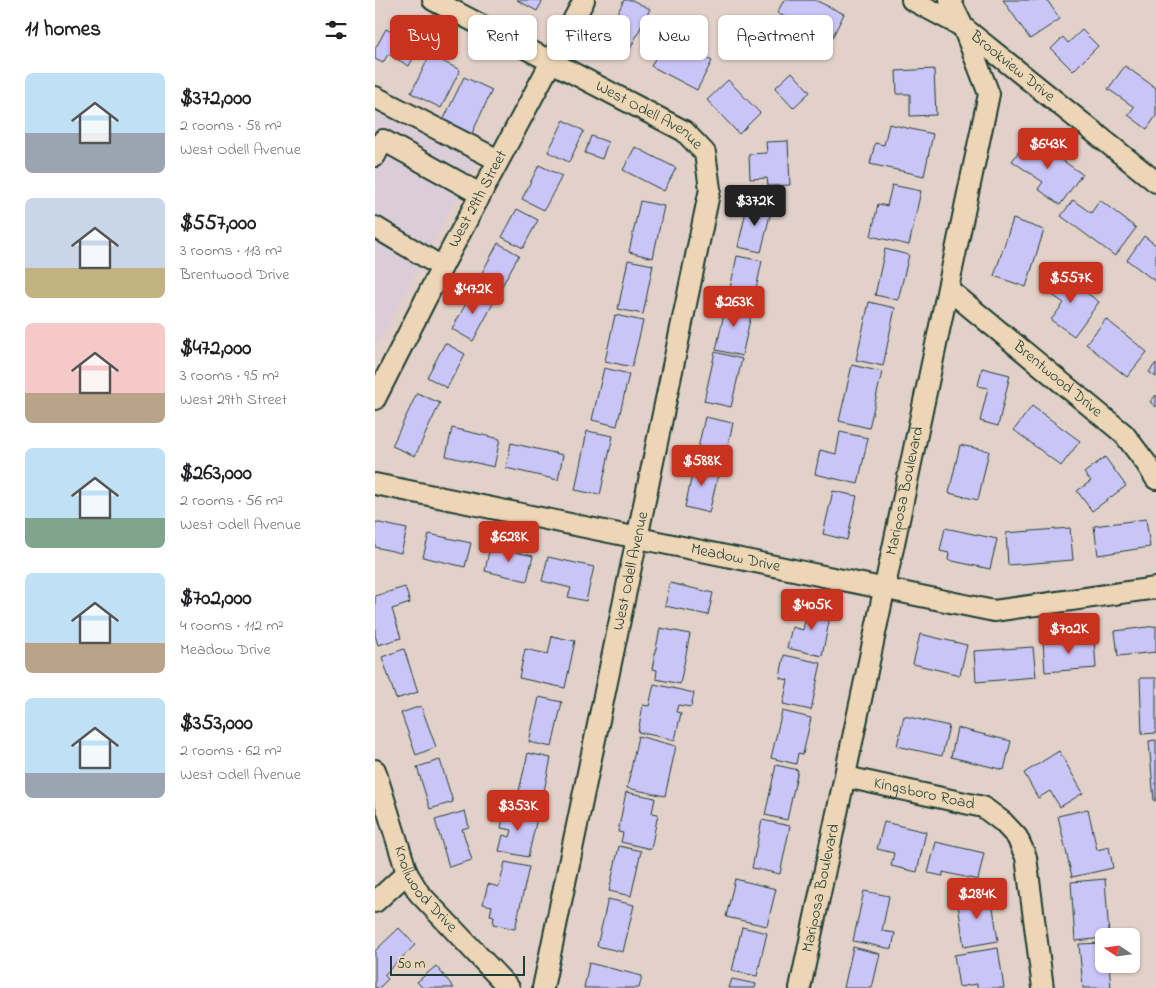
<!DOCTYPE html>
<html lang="en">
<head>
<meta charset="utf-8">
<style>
	:root { --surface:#fff; --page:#f2f2f2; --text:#202124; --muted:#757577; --accent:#c8321e }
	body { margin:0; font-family:"Indie Flower",sans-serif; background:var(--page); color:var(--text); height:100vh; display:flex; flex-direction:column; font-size:19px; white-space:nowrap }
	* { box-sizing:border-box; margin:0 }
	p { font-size:16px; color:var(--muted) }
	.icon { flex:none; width:28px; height:28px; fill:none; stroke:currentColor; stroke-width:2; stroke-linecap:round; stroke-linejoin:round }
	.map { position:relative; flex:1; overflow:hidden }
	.side { display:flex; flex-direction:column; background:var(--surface); width:375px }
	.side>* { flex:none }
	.banner { position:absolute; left:15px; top:15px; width:475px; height:45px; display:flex; gap:10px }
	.needle { width:32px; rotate:283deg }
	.tools { position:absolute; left:720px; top:928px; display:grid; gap:10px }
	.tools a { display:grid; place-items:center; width:45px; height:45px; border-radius:8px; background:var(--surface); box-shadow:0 1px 4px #0004; font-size:25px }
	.scale { position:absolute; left:15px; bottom:12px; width:135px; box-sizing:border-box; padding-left:5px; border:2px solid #1f3d34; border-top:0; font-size:14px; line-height:18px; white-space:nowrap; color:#1f3d34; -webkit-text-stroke:4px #ecd6b5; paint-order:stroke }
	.price { position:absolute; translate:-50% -42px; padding:0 11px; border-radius:5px; background:var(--accent); color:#fff; font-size:16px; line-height:32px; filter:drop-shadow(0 1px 2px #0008) }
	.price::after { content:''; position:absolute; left:50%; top:30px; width:15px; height:11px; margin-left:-8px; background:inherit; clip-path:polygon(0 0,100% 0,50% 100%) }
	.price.current { background:#222; color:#fff }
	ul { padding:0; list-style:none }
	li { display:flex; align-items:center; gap:15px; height:125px; padding:0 25px }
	li span { display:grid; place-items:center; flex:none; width:140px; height:100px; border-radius:8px; color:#555 }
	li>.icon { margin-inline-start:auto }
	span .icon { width:60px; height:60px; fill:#fffc; stroke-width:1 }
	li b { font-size:21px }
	h2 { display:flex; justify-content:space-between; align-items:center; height:60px; padding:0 25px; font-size:21px }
	.tag { padding:0 18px; border-radius:8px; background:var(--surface); box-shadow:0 1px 4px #0004; font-size:18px; line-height:45px }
	.tag.current { background:var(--accent); color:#fff }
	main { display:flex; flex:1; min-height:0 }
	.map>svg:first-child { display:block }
	.built { fill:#dbcdd7 }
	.building { fill:#cac5f7; stroke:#1f3d34 }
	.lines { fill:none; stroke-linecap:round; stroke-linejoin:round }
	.minor-casing { stroke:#1f3d34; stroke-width:24 }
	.minor { stroke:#ecd6b5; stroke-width:20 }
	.labels { text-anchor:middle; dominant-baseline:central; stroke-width:5; stroke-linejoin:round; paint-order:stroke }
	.street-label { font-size:16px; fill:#1f3d34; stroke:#ecd6b5 }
</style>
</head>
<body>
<main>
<section class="side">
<h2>11 homes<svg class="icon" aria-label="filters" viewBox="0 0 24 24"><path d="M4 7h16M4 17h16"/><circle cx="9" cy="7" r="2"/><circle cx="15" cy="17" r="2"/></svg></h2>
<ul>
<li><span style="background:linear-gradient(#bfe0f5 60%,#9aa5b1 0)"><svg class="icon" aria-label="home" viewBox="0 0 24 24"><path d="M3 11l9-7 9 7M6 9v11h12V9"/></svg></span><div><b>$372,000</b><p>2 rooms · 58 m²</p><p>West Odell Avenue</p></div></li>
<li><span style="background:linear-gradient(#c9d6e8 70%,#c2b280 0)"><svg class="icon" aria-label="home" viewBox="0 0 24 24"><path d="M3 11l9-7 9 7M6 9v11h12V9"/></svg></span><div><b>$557,000</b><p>3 rooms · 113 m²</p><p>Brentwood Drive</p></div></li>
<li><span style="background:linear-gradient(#f6c9c9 70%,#b9a48a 0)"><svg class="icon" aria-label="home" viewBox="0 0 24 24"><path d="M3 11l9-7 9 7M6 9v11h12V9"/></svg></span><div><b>$472,000</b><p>3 rooms · 95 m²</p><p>West 29th Street</p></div></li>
<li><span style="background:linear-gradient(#bfe0f5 70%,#7fa58c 0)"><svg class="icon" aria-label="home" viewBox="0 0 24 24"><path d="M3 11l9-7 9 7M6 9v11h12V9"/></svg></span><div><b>$263,000</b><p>2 rooms · 56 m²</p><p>West Odell Avenue</p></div></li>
<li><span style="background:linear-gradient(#bfe0f5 70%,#b9a48a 0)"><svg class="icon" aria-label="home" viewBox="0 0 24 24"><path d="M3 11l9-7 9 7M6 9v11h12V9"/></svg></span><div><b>$702,000</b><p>4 rooms · 112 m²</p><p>Meadow Drive</p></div></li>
<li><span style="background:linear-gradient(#bfe0f5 75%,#9aa5b1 0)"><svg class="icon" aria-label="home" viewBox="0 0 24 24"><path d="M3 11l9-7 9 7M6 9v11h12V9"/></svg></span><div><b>$353,000</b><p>2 rooms · 62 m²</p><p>West Odell Avenue</p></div></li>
</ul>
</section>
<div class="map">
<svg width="781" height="988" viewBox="0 0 781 988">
	<rect width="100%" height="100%" fill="#e2d1c9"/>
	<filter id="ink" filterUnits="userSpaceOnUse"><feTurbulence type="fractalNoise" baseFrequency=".02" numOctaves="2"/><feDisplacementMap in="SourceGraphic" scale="10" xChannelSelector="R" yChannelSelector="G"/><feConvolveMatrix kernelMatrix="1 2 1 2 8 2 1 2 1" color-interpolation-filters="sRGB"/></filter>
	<g filter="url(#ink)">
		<path class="built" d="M0,103L104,157L0,349Z"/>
		<g class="building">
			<path d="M142,0H168L162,11Z"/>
			<path d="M249,0H257L275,9L252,55L228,43Z"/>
			<path d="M409,0H440L469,14L456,40L402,13Z"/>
			<path d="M628,0H672L685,19L655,39Z"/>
			<path d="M11,29L44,48L34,66L13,54L8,63L0,59V49Z"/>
			<path d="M707,30L723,46L698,71L676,49L688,37L693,43Z"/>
			<path d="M291,38L337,61L322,90L276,66Z"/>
			<path d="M55,55L85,70L66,108L36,93Z"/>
			<path d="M750,66L781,88V116L772,129L753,115L759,107L733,89Z"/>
			<path d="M559,69L561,115L535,116V94H522L521,71Z"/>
			<path d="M417,72L435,92L418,108L400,88Z"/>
			<path d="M89,77L117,90L94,140L65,127Z"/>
			<path d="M353,80L385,113L364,134L332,100Z"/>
			<path d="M189,120L209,131L194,162L173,152Z"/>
			<path d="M514,124L558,134L549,176L495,164L500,143L509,145Z"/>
			<path d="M216,136L233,142L227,159L210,153Z"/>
			<path d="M654,137L707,174L685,205L663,189L668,182L637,161Z"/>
			<path d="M413,141L415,185L393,186L392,178L375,179L374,154L392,153L391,142Z"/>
			<path d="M260,147L301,168L289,191L248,170Z"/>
			<path d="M164,165L187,176L169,210L147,199Z"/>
			<path d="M517,185L546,191L534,245L496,236L503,204L512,206Z"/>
			<path d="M698,200L716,213L725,200L761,228L740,256L686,216Z"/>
			<path d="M265,201L289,206L278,258L254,252Z"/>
			<path d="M373,202L397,207L386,252L363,247Z"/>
			<path d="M142,209L163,220L148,248L127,237Z"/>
			<path d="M638,219L669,230L651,287L619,276Z"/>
			<path d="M769,236L781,245V282L752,260Z"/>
			<path d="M123,243L144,255L123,293L102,282Z"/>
			<path d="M510,249L534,255L523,300L500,295Z"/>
			<path d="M362,256L387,261L379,298L354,293Z"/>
			<path d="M253,260L278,265L268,314L243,309Z"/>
			<path d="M684,272L724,302L699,336L676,320L689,303L670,290Z"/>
			<path d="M99,289L120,300L98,341L77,329Z"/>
			<path d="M352,300L378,306L367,356L341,350Z"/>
			<path d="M494,302L520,308L508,366L481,360Z"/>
			<path d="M240,315L268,321L257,367L230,361Z"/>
			<path d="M731,319L772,352L752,377L711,344Z"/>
			<path d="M70,343L90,354L72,388L52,377Z"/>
			<path d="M340,352L367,359L356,407L329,401Z"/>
			<path d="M781,363V377L774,372Z"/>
			<path d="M477,365L507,372L494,428L464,421Z"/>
			<path d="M229,368L254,374L242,426L217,420Z"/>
			<path d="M607,368L635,375L623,426L605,421L613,388L603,386Z"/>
			<path d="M42,393L65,403L40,456L17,446Z"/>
			<path d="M781,395V407L775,402Z"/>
			<path d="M657,406L705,441L686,466L639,430Z"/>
			<path d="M330,417L358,423L349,463L321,457Z"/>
			<path d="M77,428L125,439L119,467L71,456Z"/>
			<path d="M212,431L238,436L225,495L200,490Z"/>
			<path d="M465,432L493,438L483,484L440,474L445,450L461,454Z"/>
			<path d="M136,443L188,455L183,480L131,468Z"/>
			<path d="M585,445L614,451L603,500L574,493Z"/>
			<path d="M730,457L751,486L717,511L702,491L716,481L709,473Z"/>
			<path d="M320,461L345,467L334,513L310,507Z"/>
			<path d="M458,491L482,496L472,540L448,534Z"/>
			<path d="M771,519L775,547L723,555L719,526Z"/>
			<path d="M0,522L32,529L26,553L0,547Z"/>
			<path d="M570,528L622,539L615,569L573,560L574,553L565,551Z"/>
			<path d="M695,528L698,560L633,565L631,533Z"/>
			<path d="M54,534L96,543L90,567L48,557Z"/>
			<path d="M115,546L158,556L152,581L110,571Z"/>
			<path d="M173,557L219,567L211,601L193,597L196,588L167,581Z"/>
			<path d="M295,583L338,593L333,615L290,606Z"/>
			<path d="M30,587L35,603L17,609L26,638L3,645L0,635V596Z"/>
			<path d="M434,602L457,607L447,656L412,648L417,627L428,630Z"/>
			<path d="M781,626V652L743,656L740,631Z"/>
			<path d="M285,628L315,634L305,684L281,679L282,670L277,669Z"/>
			<path d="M545,634L592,645L585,675L538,664Z"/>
			<path d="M177,636L200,641L190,688L144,678L150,649L173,654Z"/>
			<path d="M719,638L721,668L670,672L668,641Z"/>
			<path d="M658,647L661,677L601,682L599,651Z"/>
			<path d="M29,649L43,692L21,699L7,657Z"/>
			<path d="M409,655L446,663L436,710L408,704L413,680L405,678Z"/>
			<path d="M765,678H781V733L767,734Z"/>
			<path d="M279,684L319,693L316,707L303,705L301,712L306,713L300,740L263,732L268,705L274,706Z"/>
			<path d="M164,697L187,702L177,747L154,742Z"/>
			<path d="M46,706L61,747L41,755L26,713Z"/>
			<path d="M407,711L436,718L428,754L423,753L421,764L396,758Z"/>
			<path d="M529,716L574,726L567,756L522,746Z"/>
			<path d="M582,728L636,741L629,770L576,757Z"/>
			<path d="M263,736L301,746L290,796L252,788Z"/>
			<path d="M781,740V800L779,801L774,741Z"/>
			<path d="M684,751L708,793L685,807L675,791L663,798L649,773Z"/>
			<path d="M153,753L176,758L166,805L142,799Z"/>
			<path d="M65,760L78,802L55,809L42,767Z"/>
			<path d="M401,765L423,770L412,820L390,815Z"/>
			<path d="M251,792L280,798L277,813L283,814L276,849L246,842L248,833L243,832Z"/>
			<path d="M130,807L163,814L153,857L124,851L128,835L135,837L137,830L126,828Z"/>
			<path d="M713,809L722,850L734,847L738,868L697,877L683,816Z"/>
			<path d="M90,811L94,827L87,829L97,860L74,867L60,820Z"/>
			<path d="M387,820L415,826L405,874L377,868Z"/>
			<path d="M509,822L551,832L542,872L516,866L519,853L502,849Z"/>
			<path d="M561,842L609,853L603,880L568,872V876L553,873Z"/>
			<path d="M244,846L266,851L256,896L234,891Z"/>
			<path d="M130,862L154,867L140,929L118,924L119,916L115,915L117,906L108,904L113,884L124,887Z"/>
			<path d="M360,879L401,889L392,926L351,917Z"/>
			<path d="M730,879L734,936H729V938L700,941L696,882Z"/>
			<path d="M489,891L514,896L507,931L520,933L517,949L478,941Z"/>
			<path d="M616,894L623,941L589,947L582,897Z"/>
			<path d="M233,899L259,905L248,952L222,946Z"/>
			<path d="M367,927L392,933L382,976L357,971Z"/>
			<path d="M24,928L40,945L9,975L13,979L4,988H0V951Z"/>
			<path d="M729,943V964H734L736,988H708L704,944Z"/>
			<path d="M478,947L505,954L497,988H469Z"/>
			<path d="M623,948L629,988H602V984L584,987L579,955Z"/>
			<path d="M214,963L267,976L264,988H209Z"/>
			<path d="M61,966L79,988H48L42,982Z"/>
			<path d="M357,979L381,984L380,988H354Z"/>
		</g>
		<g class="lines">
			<defs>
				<g id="minor">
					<path id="s1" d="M58,0L309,131L330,153L335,189L168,988"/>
					<path id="s2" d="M537,0L588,27L781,182"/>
					<path d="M0,97L123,160"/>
					<path d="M0,156L8,140L105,194"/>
					<path d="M0,227L67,267"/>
					<path id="s3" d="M573,289L749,434L771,463L781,479"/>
					<path id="s4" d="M0,399L67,267L209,0"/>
					<path id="s5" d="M0,484L619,611L781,588"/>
					<path id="s6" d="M0,770L32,873L44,893L134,988"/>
					<path id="s7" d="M471,777L608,807L628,822L642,837L651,857L668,988"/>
					<path d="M0,902L32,873"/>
					<path id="s8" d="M425,988L614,94L588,27L575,0"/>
				</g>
			</defs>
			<use href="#minor" class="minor-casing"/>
			<use href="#minor" class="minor"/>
		</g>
	</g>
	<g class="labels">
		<g class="street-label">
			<text stroke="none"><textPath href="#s2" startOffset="121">Brookview Drive</textPath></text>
			<text stroke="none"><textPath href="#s1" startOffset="245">West Odell Avenue</textPath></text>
			<text stroke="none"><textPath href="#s4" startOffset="225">West 29th Street</textPath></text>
			<text stroke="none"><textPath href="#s3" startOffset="142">Brentwood Drive</textPath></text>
			<text stroke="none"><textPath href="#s8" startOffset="508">Mariposa Boulevard</textPath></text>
			<text stroke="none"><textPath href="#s5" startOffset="368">Meadow Drive</textPath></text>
			<text transform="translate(256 571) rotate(-78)">West Odell Avenue</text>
			<text stroke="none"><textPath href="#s7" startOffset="80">Kingsboro Road</textPath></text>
			<text stroke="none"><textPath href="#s6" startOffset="131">Knollwood Drive</textPath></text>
			<text stroke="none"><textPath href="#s8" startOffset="102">Mariposa Boulevard</textPath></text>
		</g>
	</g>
</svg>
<div class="tools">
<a><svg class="needle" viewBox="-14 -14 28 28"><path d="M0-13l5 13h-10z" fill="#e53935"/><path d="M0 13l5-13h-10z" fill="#757577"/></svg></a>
</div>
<div class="scale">50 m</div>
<b class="price" style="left:673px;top:170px">$643K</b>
<b class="price current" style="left:380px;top:227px">$372K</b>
<b class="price" style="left:696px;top:304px">$557K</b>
<b class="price" style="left:98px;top:315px">$472K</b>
<b class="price" style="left:359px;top:328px">$263K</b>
<b class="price" style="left:327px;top:487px">$588K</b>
<b class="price" style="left:134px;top:563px">$628K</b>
<b class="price" style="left:437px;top:631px">$405K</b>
<b class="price" style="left:694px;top:655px">$702K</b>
<b class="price" style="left:143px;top:832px">$353K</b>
<b class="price" style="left:602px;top:920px">$284K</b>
<div class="banner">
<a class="tag current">Buy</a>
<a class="tag">Rent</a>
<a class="tag">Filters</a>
<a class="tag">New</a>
<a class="tag">Apartment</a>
</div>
</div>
</main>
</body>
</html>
